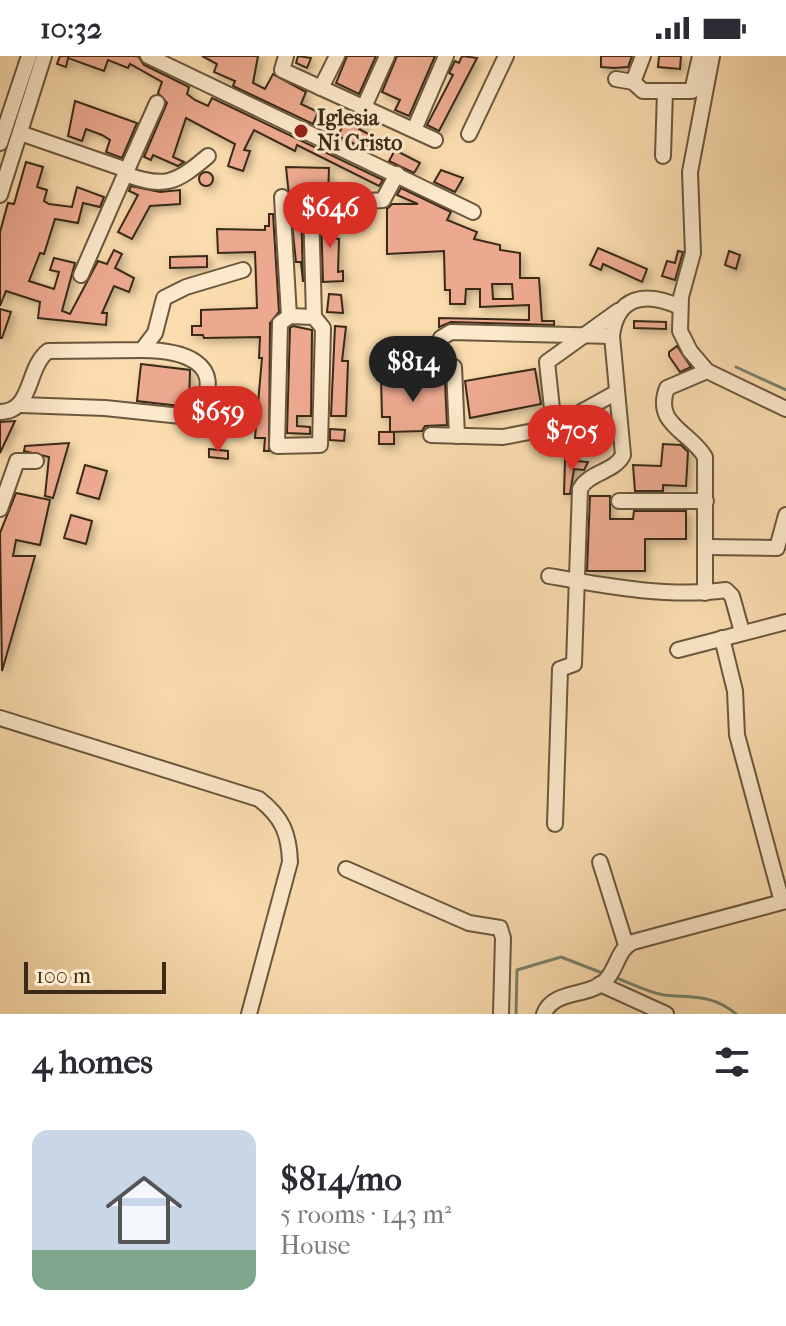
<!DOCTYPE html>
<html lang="en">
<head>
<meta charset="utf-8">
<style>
	:root { --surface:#fff; --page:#f7f7f7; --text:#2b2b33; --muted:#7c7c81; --line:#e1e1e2; --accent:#d93025 }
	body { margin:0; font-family:"IM FELL French Canon",serif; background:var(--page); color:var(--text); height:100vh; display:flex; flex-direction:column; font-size:30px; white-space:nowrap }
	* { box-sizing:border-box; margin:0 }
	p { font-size:26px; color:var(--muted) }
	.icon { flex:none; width:44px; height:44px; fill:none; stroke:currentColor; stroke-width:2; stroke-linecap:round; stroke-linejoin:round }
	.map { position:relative; height:958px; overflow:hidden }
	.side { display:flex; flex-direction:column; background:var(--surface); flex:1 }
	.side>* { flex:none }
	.scale { position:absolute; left:24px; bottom:20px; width:142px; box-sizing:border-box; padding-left:8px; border:4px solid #3a2b17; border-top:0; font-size:22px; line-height:28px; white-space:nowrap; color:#3a2b17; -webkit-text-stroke:6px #fce8ca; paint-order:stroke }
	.price { position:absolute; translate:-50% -68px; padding:0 18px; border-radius:28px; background:var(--accent); color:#fff; font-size:26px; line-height:52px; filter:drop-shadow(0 2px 4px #0008) }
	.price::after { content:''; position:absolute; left:50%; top:48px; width:24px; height:18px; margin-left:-12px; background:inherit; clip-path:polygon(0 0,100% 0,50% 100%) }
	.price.on { background:#222; color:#fff }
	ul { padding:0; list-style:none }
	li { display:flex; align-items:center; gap:24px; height:200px; padding:0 32px }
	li+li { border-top:2px solid var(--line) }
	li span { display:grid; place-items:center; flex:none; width:224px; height:160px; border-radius:16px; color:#555 }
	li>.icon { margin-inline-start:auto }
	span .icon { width:96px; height:96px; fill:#fffc; stroke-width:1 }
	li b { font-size:34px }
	h2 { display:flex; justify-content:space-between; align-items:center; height:96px; padding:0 32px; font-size:34px }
	.status { display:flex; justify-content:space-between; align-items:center; height:56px; padding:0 40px; background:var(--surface); direction:ltr }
	.status svg { height:22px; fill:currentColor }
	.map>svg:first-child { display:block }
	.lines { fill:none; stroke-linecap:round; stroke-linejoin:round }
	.stream { stroke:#77826d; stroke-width:3 }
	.building { fill:#eca98f; stroke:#3a2b17; stroke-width:2; fill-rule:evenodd; filter:url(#shadow) }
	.minor-casing { stroke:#6a573d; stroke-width:18 }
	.minor { stroke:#fce8ca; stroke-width:14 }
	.poi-dot { fill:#8f2418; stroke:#fce8ca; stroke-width:3 }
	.labels { text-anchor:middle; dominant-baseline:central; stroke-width:6; stroke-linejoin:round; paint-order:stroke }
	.poi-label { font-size:22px; font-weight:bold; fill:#3a2b17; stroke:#fce8ca; text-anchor:start }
</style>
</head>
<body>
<div class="status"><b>10:32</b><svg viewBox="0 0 49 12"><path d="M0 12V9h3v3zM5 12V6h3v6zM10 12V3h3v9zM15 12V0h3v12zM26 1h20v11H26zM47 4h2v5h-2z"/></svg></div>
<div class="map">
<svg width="786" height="958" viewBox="0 0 786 958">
	<defs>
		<filter id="shadow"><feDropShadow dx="3.5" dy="3.5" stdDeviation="4" flood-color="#0004"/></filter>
	</defs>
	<rect width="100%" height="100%" fill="#fadcae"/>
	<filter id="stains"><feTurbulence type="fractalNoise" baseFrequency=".0025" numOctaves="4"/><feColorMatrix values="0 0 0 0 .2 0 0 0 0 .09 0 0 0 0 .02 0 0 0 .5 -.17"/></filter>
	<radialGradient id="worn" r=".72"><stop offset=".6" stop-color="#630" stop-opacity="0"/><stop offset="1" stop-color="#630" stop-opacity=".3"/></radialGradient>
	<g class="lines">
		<g class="stream">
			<path d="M736,311L786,334"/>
			<path d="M616,922C631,927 649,937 664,939C693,942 712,938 736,958"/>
			<path d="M516,958L517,914L561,901L605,918"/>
		</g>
	</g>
	<g class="building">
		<path d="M60,0H138L144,9L189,31L187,38L195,44L208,50L212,42L383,124L379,130L297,89L295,95L254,74L244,94L250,95L243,115L228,110L235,88L186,62L173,101L184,106L178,110L153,99L151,104L144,101L167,47L158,37L162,26L130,8L128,12L108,4L104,15L68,2L66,11L57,8Z"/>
		<path d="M202,0H258L253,27L265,33L273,18L306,36L301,48L318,56L313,68L233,30L235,25L214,16L217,8Z"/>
		<path d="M298,0L311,2L307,12L296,7Z"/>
		<path d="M347,0H376L359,38L336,27Z"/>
		<path d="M397,0H435L409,60L395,54L400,44L382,36Z"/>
		<path d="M462,0L477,2L439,75L427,69L453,19L449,17L455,5L459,7Z"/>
		<path d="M601,0H632L628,11L614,12L601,11Z"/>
		<path d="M659,0H681L680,13L658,11Z"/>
		<path d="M75,45L137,67L122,102L106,96L110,84L102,79L86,73L82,85L68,80Z"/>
		<path d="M349,56L364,62L359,73L372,80L365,93L338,80Z"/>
		<path d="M395,94L420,107L414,117L389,105Z"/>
		<path d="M26,106L43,111L37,131L47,134L44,145L49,148L72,151L77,131L104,141L100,151L83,147L78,167L55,163L44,198L40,197L29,225L54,233L59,216L50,214L54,202L75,207L62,255L70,258L98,205L107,208L114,194L122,198L115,212L134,222L129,236L114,230L102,257H107L106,269L38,262L40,246L6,235L0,250V176L8,147L14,148Z"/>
		<path d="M286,111L329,112L328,138L306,140L301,148L303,226L301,206H296Z"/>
		<path d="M441,114L463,122L455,136L434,126Z"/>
		<circle cx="206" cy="123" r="7"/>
		<path d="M131,130L160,136L180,134V148L150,150L132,183L118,176L138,139L129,135Z"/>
		<path d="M401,132L451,156L447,164L477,176L474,183L500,189V194L520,197V222H539L542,265H554V269L451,266L439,271V262L529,264V249L480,251V233H466L465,248H450V234H445L444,195L387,198V153L392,148H418L397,139ZM492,228H512L513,243H493Z"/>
		<path d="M337,157V166H331V182L339,183L338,216L343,215V225L323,226L321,158Z"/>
		<path d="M269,158H273L279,256L270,267L269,395H264L265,382H255L262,302H259L260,281L204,282L203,279H192V270H201V254L257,252L255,196L218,197L217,173L265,174V170H269Z"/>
		<path d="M598,192L647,213L642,226L603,208L601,214L590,209Z"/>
		<path d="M678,195L683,196L675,224L662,220L667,205L675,207Z"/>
		<path d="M729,195L740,199L736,213L725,209Z"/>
		<path d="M207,200V211L170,212V201Z"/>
		<path d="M329,238L341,239L343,257L327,256Z"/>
		<path d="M0,253L11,256L2,282H0Z"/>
		<path d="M634,265L666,266V273L634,272Z"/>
		<path d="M293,270L312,274L311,360H297V370L310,371V378L287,377L290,272Z"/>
		<path d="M335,270L346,271L342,305H348L346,360H331Z"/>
		<path d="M677,290L691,311L680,316L669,300V296Z"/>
		<path d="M141,308L190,314L189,347L180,350L137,345Z"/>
		<path d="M535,313L541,348L470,362L465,325Z"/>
		<path d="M381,321H418V327L445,326L447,369L425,370L422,375L390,376V361H382Z"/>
		<path d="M15,365L0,397V366Z"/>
		<path d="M330,373L345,374L344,385L330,384Z"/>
		<rect x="379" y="376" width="15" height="12"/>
		<path d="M69,387L53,442L45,440L49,401L24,395L25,390Z"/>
		<path d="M663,388L681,389L688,396L686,430L663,429V435H635L633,409L661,410Z"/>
		<path d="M209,393L228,395V403L209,401Z"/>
		<path d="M565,404L588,406L584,414L574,413L570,438H564Z"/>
		<path d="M85,409L107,415L99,443L77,437Z"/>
		<path d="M16,437L50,444L40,489L16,484L13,500H35L2,615L0,477Z"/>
		<path d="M590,440H610V463H633L634,455H686V483H645V515H587Z"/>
		<path d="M71,459L92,465L86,488L64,482Z"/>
	</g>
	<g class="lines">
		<defs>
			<g id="minor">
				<path d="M148,0L473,156"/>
				<path d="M286,0L282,14L435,84"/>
				<path d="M712,0L690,116L693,197L681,241L680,275L690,295L707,315L786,353"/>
				<path d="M616,23L633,26L643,35H692L700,0"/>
				<path d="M633,26L643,0"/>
				<path d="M321,32L337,0"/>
				<path d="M364,51L387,0"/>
				<path d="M414,74L446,0"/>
				<path d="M20,77L127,114L157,47"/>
				<path d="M469,78L506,0"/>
				<path d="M0,87L29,0"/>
				<path d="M663,100L665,35"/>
				<path d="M125,118C165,133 176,127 208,100"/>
				<path d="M0,139L44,0"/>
				<path d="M282,141L289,260"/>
				<path d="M81,219L127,114"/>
				<path d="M314,261L290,260L280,267L277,390L320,389L323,272L314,261L311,149L383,144L397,118"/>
				<path d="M428,310L441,282L451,276L612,280"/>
				<path d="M383,311H454L457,380"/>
				<path d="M21,349L105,352L181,360L198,355C229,306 180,294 142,294"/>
				<path d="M0,356C33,356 26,312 48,295L142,294L155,277L164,242L186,231L243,214"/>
				<path d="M554,371L547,306L618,255"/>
				<path d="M431,379L503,381L554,371L617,336"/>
				<path d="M619,445H706"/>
				<path d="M0,453L17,405H36"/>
				<path d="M706,491L777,492L786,459"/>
				<path d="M549,520C606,530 669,542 726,534L732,540L742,576"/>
				<path d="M705,537V401C690,375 653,369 667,332L707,315"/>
				<path d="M722,582L735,635L737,679L782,846"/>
				<path d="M678,594L786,566"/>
				<path d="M0,662L259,743C282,761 289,777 290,806L249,958"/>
				<path d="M555,768L560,613L574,608L580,433C589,416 615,416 623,399L612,280C617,240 645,235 680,251"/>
				<path d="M600,806L626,889"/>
				<path d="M346,813L469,867L500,872L503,882L501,958"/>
				<path d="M600,928L666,958"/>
				<path d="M544,958C553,934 587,941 604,926C617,915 617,893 633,886L786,845"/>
			</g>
		</defs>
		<use href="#minor" class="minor-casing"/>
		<use href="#minor" class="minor"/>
	</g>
	<circle class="poi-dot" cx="301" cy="75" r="8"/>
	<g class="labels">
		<g class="poi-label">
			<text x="317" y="62">Iglesia<tspan x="317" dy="25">Ni Cristo</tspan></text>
		</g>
	</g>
	<rect width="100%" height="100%" filter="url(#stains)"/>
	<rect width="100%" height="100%" fill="url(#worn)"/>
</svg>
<div class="scale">100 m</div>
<b class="price" style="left:330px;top:194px">$646</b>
<b class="price on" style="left:413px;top:348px">$814</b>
<b class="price" style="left:218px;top:398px">$659</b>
<b class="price" style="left:572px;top:417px">$705</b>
</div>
<section class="side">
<h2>4 homes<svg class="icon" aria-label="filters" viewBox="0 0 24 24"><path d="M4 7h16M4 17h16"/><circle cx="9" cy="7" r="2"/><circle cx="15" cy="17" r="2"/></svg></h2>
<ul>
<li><span style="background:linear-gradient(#c9d6e8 75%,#7fa58c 0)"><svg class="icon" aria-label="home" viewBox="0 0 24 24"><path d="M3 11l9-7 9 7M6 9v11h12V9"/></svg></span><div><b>$814/mo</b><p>5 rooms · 143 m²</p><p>House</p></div></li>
</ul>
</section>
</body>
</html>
